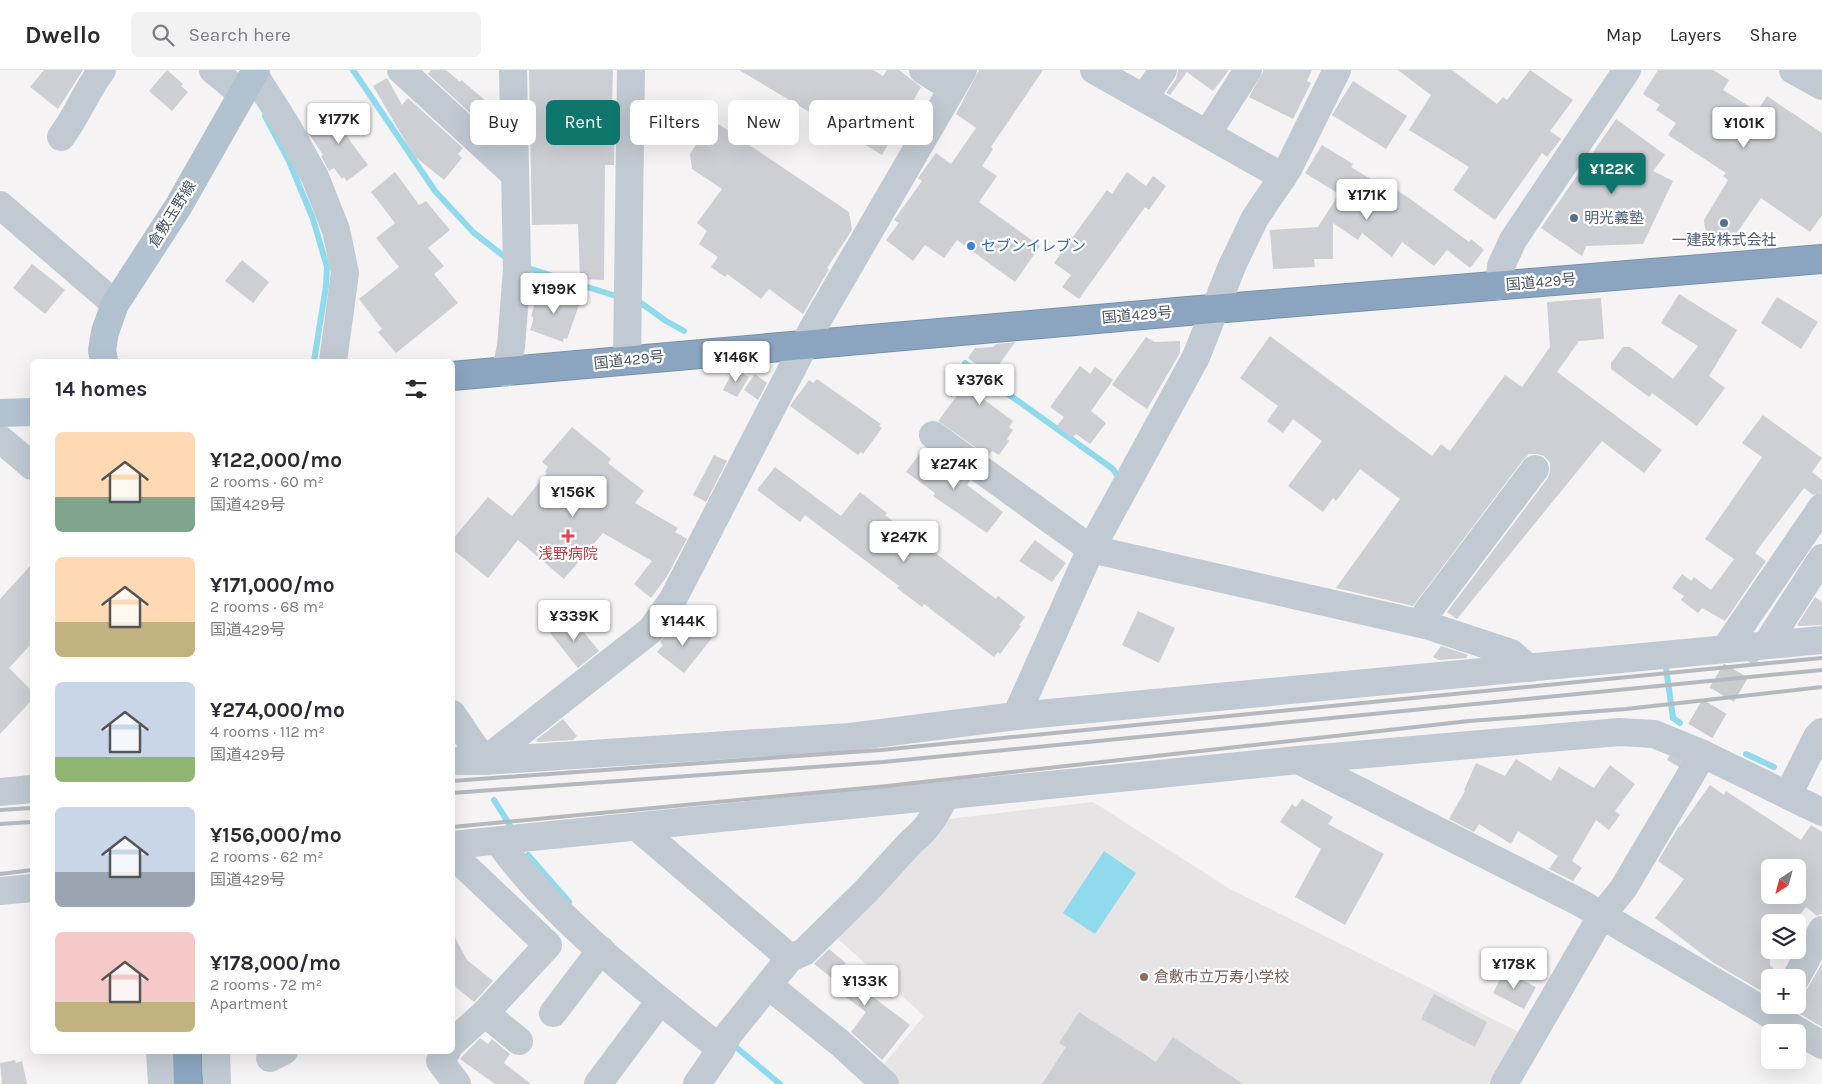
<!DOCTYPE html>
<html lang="en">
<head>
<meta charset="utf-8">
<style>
	:root { --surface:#fff; --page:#f2f2f3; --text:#2b2b33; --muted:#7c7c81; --line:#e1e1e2; --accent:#0f766e }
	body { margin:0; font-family:Karla,"Noto Sans JP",sans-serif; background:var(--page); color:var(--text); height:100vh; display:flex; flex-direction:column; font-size:19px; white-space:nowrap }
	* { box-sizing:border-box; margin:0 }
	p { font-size:16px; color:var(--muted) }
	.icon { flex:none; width:28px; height:28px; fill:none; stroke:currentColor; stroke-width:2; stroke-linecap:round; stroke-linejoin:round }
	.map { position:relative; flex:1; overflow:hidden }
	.side { position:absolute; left:30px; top:289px; width:425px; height:695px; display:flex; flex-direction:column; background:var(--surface); border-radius:8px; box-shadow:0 5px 20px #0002 }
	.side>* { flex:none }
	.top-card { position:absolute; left:470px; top:30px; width:475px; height:45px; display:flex; gap:10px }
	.needle { width:32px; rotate:216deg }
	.controls { position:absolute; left:1761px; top:789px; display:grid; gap:10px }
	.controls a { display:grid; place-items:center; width:45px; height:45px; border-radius:8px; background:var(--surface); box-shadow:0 5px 20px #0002; font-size:25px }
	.price { position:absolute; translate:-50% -42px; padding:0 11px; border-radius:5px; background:#fff; color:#222; font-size:16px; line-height:32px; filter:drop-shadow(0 1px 2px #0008) }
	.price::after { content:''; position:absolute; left:50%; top:30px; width:15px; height:11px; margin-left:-8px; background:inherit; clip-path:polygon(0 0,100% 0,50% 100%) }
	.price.active { background:var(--accent); color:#fff }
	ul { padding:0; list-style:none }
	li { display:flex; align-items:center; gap:15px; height:125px; padding:0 25px }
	li span { display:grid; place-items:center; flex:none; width:140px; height:100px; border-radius:8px; color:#555 }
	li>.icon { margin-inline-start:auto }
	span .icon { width:60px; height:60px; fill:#fffc; stroke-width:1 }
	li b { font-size:21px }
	h2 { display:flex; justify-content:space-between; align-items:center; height:60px; padding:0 25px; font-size:21px }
	.tag { padding:0 18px; border-radius:8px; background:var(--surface); box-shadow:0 5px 20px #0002; font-size:18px; line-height:45px }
	.tag.active { background:var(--accent); color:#fff }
	header { display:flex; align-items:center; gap:30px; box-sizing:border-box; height:70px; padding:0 25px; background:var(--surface); border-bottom:1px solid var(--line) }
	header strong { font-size:24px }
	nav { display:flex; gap:28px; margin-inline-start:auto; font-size:18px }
	.search { width:350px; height:45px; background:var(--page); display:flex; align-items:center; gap:12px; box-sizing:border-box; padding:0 18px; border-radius:8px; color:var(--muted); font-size:19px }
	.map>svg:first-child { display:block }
	.education { fill:#e6e4e5 }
	.water { fill:#90daee }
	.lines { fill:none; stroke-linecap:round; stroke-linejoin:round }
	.stream { stroke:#90daee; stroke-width:6 }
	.building { fill:#cdcfd5; fill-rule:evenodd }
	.minor-tunnel { stroke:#caccce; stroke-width:28; stroke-dasharray:28 14; stroke-linecap:butt }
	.highway-casing { stroke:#7690ad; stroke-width:30 }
	.minor { stroke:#c1cad2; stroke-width:28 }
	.major { stroke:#b3c2d1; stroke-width:28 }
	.highway { stroke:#8ba5c1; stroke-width:28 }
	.rail { stroke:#b5b8bd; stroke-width:4 }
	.service-dot { fill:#5c6f8a; stroke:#fff; stroke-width:2 }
	.shop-dot { fill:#3f7fe0; stroke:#fff; stroke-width:2 }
	.health-dot { fill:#e0444e; stroke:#fff; stroke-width:2 }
	.education-dot { fill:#8d6e63; stroke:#fff; stroke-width:2 }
	.labels { text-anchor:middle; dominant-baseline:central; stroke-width:4.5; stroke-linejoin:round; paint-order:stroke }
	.street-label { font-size:15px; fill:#4a5661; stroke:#fff }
	.service-label { font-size:15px; fill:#4e5e75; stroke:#fff; text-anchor:start }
	.shop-label { font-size:15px; fill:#366cbe; stroke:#fff; text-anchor:start }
	.health-label { font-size:15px; fill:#be3a42; stroke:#fff }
	.education-label { font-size:15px; fill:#785e54; stroke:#fff; text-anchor:start }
</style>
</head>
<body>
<header>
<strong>Dwello</strong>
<div class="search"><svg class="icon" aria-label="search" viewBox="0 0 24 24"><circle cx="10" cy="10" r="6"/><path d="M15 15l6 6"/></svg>Search here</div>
<nav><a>Map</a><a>Layers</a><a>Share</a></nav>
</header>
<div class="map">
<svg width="1822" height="1014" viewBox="0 0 1822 1014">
	<rect width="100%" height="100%" fill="#f5f3f3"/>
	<path class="education" d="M1093,732L1230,819L1519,962L1488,1014H895L879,1000L924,946L837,868L949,749Z"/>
	<path class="water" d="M1104,781L1136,803L1095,864L1063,843Z"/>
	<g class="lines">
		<g class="stream">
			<path d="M353,0L435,121L474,163L509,190"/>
			<path d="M265,46L289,91L313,149L327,197L326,216L314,291"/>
			<path d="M525,197L622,228"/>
			<path d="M634,231L641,233L666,251L684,261"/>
			<path d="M965,293L1113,399L1118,407"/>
			<path d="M1665,591L1673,648L1680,653"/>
			<path d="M1746,684L1774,697"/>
			<path d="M494,730L511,757"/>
			<path d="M528,785L569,832"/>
			<path d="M731,973L780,1014"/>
		</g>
	</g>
	<g class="building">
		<path d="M44,0H83L58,39L30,17Z"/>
		<path d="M167,0L183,14L181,16L188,22L172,41L149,21Z"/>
		<path d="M431,0H446L460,12L461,10L496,39L483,55L428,4Z"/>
		<path d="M529,0H613L612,32H615L614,95H605L604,210L580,209L578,154L532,155Z"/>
		<path d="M739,0H873L883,6L887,0H899L921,17L882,85Z"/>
		<path d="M979,0H1043L991,77L993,79L982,96L997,106L979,132L1040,176L1015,212L957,170L944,188L925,175L913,191L886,170L899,153L894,150L922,111L918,108L936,83L951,94L976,58L956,44Z"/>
		<path d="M1178,0H1229L1213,21L1187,2L1170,25L1166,23L1176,9Z"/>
		<path d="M1264,0H1312L1307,11L1311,13L1293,49L1249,27Z"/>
		<path d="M1398,0H1452L1497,34L1503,27L1507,30L1530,0L1573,30L1550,61L1561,69L1547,87L1542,83L1495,150L1453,120L1469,97L1409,60L1431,25Z"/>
		<path d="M1658,0H1713L1729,10L1723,20L1757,41L1767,26L1822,63V145L1810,162L1761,128L1732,170L1721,172L1711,167L1705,159L1704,150L1728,110L1723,106L1726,103L1668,65L1676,53L1656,40L1660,35L1643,24Z"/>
		<path d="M387,8L402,35L408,28L463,78L458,84L462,88L444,110L414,86L373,16Z"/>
		<path d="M1353,11L1407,46L1386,79L1332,45Z"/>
		<path d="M347,36L360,55L346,65L368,95L347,111L344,107L342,109L334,98L329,101L321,86L323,85L309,64Z"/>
		<path d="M699,41L849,142L852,160L827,198L829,199L803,244L769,219L761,229L727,204L725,207L711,197L718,187L699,174L707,161L697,153L722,119L692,99L690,84L701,67L688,58Z"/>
		<path d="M1616,49L1665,85L1653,101L1673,111L1643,174L1586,176L1582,186L1541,158Z"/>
		<path d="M1322,75L1353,94L1351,97L1395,124L1398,121L1409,128L1469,172L1471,169L1484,180L1470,198L1447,180L1434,196L1402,172L1392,187L1362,163L1358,170L1333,153V189H1314L1315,197L1273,199L1270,160L1318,157L1339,124L1305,103Z"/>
		<path d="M395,102L419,135L426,131L450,160L428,178L444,196L434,204L458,233L396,283L378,262L382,259L359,229L399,197L376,168L395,153L371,122Z"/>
		<path d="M1127,102L1146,116L1153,106L1166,116L1149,140L1145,137L1079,229L1062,217L1071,205L1054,193L1107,120L1112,124Z"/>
		<path d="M242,190L269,212L253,233L225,211Z"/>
		<path d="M32,194L65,220L45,244L13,218Z"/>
		<path d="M540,217L580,232L567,269L564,268L563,272L530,260L533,251V247L531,246Z"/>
		<path d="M1679,224L1737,260L1709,306L1725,318L1697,356L1652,323L1649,327L1611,299V293L1623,277H1630L1673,309L1698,276L1661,253Z"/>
		<path d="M1777,227L1818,252L1801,279L1761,253Z"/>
		<path d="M1601,228L1604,269L1579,271L1557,302L1662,380L1644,403L1602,371L1457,549L1447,542L1548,408L1550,401V393L1544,386L1537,384H1529L1523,390L1413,536L1336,518L1400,429L1360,399L1336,431L1333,428L1323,442L1288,416L1322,371L1293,349L1283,363L1267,351L1278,336L1240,308L1270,266L1432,386L1441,374L1450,381L1505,305L1522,317L1550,277L1547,232Z"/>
		<path d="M1146,267L1155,272L1180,271V283L1147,339L1112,315Z"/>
		<path d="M1015,272L978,325L1013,351L1009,357L1013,360L1007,369L1009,371L999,385L992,381L988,386L938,351L979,296L968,288L975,278L993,277L996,274Z"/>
		<path d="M1080,296L1090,304L1095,297L1113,310L1091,341L1106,353L1090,374L1076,364L1072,368L1057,356L1064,347L1050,337Z"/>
		<path d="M734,299L749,307L737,327L723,320Z"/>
		<path d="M755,304L767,313L758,330L744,320Z"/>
		<path d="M817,309L881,354L879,356L882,358L863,384L861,382L858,385L790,336L809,310L813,313Z"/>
		<path d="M1763,345L1822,388L1812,402L1822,410V422L1813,425L1804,418L1755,483L1766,491L1725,551L1702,538L1698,543L1681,530L1684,526L1672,518L1682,504L1691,511L1694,507L1711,520L1734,489L1705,469L1762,387L1742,373Z"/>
		<path d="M572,357L611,389L608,393L644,421L635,433L678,458L675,462L687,469L667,506L651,528L634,514L652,491L603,463L564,509L518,470L488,508L452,479V470L488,427L512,446L547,403L545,402L548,397L542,392Z"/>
		<path d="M924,378L970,411L967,415L1003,442L987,463L933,426L935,423L906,402Z"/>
		<path d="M714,385L727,391L706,432L693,425Z"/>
		<path d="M775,397L841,446L860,422L887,443L885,445L996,529L998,526L1025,547L1019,555L1021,556L1000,584L998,582L994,587L924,534L922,537L897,518L899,516L805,445L800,452L757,420Z"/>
		<path d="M1035,470L1066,493L1052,512L1019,491Z"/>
		<path d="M32,494V573L9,598L32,621V630L0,664V529Z"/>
		<path d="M1815,527L1822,532V555L1799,556L1797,555Z"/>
		<path d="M1138,541L1175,558L1159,593L1122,575Z"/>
		<path d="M567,549H573L599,581L578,598L550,563Z"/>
		<path d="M674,555L689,567L697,556L712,568L684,603L657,582L663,575L660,572Z"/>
		<path d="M1441,576L1468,585L1466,588L1439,590L1433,587Z"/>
		<path d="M563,649L577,666L573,670L538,672L536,670Z"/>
		<path d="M1516,689L1551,711L1559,697L1594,718L1610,695L1635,714L1615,741L1620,745L1609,760L1596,750L1572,791L1582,798L1573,811L1549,799L1558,786L1518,761L1511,774L1479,754L1474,762L1449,749L1465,721L1464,720L1476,693L1505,706Z"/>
		<path d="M1710,715L1724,725L1726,721L1801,770L1811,755L1822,762V844L1817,846L1806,837L1794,852H1770V895L1781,907L1770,908V926L1714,893L1655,848L1684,809L1658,791L1679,756L1680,757ZM1770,798H1798V825H1770Z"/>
		<path d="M1302,729L1333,747L1328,754L1384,784L1345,855L1295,827L1321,779L1280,752L1292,734L1296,737Z"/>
		<path d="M452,862L467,890L493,911L474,932L452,914Z"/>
		<path d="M829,879L846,893L844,895L878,921L873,927L910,955L882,990L851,962L866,942L832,917L836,911L814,894Z"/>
		<path d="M1822,893V957L1785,935H1798V923L1805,921L1809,916Z"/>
		<path d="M1504,901L1536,917L1524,939L1493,923Z"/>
		<path d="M1434,924L1487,952L1475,977L1421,949Z"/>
		<path d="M1079,942L1156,992L1173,967L1243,1014H1042L1066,977L1059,973Z"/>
		<path d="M480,968L488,974L492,969L510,984L504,993L531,1014H495L460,989Z"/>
		<path d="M15,990L16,993L22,991L27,1014H2L0,993Z"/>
	</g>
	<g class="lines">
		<path class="minor-tunnel" d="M1679,697L1761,558"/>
		<defs>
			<g id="highway">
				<path d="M452,306L1188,241L1822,189"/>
				<path d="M187,981L188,1014"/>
			</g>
		</defs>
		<use href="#highway" class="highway-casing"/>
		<g class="minor">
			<path d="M213,0L242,24"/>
			<path d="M401,0L515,105"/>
			<path d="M923,0L952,18"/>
			<path d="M1094,0L1283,107"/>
			<path d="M1793,0L1822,16"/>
			<path d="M254,4L288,58L315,107L336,160L345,203L333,291"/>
			<path d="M1144,28L1163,0"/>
			<path d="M1207,64L1248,0"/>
			<path d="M61,67C77,46 86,21 102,0"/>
			<path d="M0,135L115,234"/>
			<path d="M1499,216L1501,196L1513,170L1627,0"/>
			<path d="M627,289L631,0"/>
			<path d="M505,303L511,277L517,199L513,0"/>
			<path d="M933,365L1091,479L1426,555L1511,583L1528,598"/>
			<path d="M0,369L32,396"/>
			<path d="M1426,555L1427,542L1535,399"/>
			<path d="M1766,575L1822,488"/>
			<path d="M1725,579L1822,437"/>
			<path d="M452,644L484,691"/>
			<path d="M1016,646L1091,479L1196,287L1232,196L1255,148L1288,99L1337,0"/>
			<path d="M1298,690L1579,832L1822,975"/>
			<path d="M452,691H484L850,667L1016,646L1822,570"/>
			<path d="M484,691L651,560L673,529L813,258L963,0"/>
			<path d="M0,722L32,719"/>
			<path d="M1788,725L1817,667L1822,662"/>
			<path d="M637,757L790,888"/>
			<path d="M498,771C554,849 645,919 721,979"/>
			<path d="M452,775L1298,690L1619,662L1654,664L1703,684L1822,742"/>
			<path d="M452,784L548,875L485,943L452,973"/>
			<path d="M0,821L32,818"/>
			<path d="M1796,908L1822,860"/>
			<path d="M768,915L840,973L885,1014"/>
			<path d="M485,943L519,971"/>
			<path d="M553,943L601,880"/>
			<path d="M160,981L162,1014"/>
			<path d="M216,981L217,1014"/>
			<path d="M447,981L440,991L457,1014"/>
			<path d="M270,988L284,981"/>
			<path d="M598,1014L660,931"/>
			<path d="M697,1014L721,979L728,965L790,888L804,882L866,821L912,771C927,760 937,743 945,726"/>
			<path d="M1504,1014L1602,845L1623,819L1703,684"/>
		</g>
		<g class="major">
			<path d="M104,291L102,280L105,262L115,234L178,137L256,0"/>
			<path d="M0,343L32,342"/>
		</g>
		<use href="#highway" class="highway"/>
		<g class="rail">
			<path d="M452,711L881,680L1822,588"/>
			<path d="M452,723L883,692L1822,600"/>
			<path d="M0,740L32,738"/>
			<path d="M0,754L32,752"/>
			<path d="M452,757L887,716L1469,651L1626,639L1822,617"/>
			<path d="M0,804L32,800"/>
		</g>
	</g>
	<g class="service-dot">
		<circle cx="1574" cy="148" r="5"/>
		<circle cx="1724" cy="153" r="5"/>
	</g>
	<circle class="shop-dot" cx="971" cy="176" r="5"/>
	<path class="health-dot" d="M565.5 458.5h5v5h5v5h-5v5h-5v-5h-5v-5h5z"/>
	<circle class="education-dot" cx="1144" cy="907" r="5"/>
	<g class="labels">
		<g class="street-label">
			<text transform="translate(172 144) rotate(-58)">倉敷玉野線</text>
			<text transform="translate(1541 212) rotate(-5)">国道429号</text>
			<text transform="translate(1137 245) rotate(-5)">国道429号</text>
			<text transform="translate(629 290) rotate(-6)">国道429号</text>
		</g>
		<g class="service-label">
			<text x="1584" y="148">明光義塾</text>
			<text x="1724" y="170" text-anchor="middle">一建設株式会社</text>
		</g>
		<g class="shop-label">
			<text x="981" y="176">セブンイレブン</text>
		</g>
		<g class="health-label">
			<text x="568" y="484">浅野病院</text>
		</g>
		<g class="education-label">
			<text x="1154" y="907">倉敷市立万寿小学校</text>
		</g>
	</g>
</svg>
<div class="controls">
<a><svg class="needle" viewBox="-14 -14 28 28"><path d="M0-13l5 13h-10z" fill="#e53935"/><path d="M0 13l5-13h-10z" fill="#7c7c81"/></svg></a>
<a><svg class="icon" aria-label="layers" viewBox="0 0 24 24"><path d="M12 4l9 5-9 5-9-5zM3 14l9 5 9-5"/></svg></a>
<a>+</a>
<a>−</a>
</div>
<b class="price" style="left:339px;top:75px">¥177K</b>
<b class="price" style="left:1744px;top:79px">¥101K</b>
<b class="price active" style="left:1612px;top:125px">¥122K</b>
<b class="price" style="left:1367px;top:151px">¥171K</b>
<b class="price" style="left:554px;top:245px">¥199K</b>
<b class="price" style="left:736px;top:313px">¥146K</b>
<b class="price" style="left:980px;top:336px">¥376K</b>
<b class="price" style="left:954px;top:420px">¥274K</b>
<b class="price" style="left:573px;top:448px">¥156K</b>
<b class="price" style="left:904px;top:493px">¥247K</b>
<b class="price" style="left:574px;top:572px">¥339K</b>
<b class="price" style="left:683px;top:577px">¥144K</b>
<b class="price" style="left:1514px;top:920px">¥178K</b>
<b class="price" style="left:865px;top:937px">¥133K</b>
<div class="top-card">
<a class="tag">Buy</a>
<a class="tag active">Rent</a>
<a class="tag">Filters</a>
<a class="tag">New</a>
<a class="tag">Apartment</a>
</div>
<section class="side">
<h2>14 homes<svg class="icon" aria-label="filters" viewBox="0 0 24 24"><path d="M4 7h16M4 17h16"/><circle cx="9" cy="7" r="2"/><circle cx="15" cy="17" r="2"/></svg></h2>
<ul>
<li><span style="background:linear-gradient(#ffd9b3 65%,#7fa58c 0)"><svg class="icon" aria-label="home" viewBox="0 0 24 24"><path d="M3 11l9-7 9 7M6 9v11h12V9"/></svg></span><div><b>¥122,000/mo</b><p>2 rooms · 60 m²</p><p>国道429号</p></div></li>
<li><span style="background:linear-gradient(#ffd9b3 65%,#c2b280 0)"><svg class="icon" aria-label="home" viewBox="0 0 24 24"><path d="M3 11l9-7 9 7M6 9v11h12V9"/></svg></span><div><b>¥171,000/mo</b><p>2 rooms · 68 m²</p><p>国道429号</p></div></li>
<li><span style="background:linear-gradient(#c9d6e8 75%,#8fb573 0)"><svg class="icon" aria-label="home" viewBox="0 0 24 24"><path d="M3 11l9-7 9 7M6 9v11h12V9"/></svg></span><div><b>¥274,000/mo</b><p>4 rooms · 112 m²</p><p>国道429号</p></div></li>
<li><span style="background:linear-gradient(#c9d6e8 65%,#9aa5b1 0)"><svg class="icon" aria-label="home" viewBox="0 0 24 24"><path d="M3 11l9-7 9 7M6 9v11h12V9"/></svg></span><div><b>¥156,000/mo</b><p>2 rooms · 62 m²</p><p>国道429号</p></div></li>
<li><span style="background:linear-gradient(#f6c9c9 70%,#c2b280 0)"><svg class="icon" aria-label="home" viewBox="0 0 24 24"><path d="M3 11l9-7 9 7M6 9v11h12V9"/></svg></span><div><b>¥178,000/mo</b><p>2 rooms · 72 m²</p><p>Apartment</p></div></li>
</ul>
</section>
</div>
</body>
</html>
